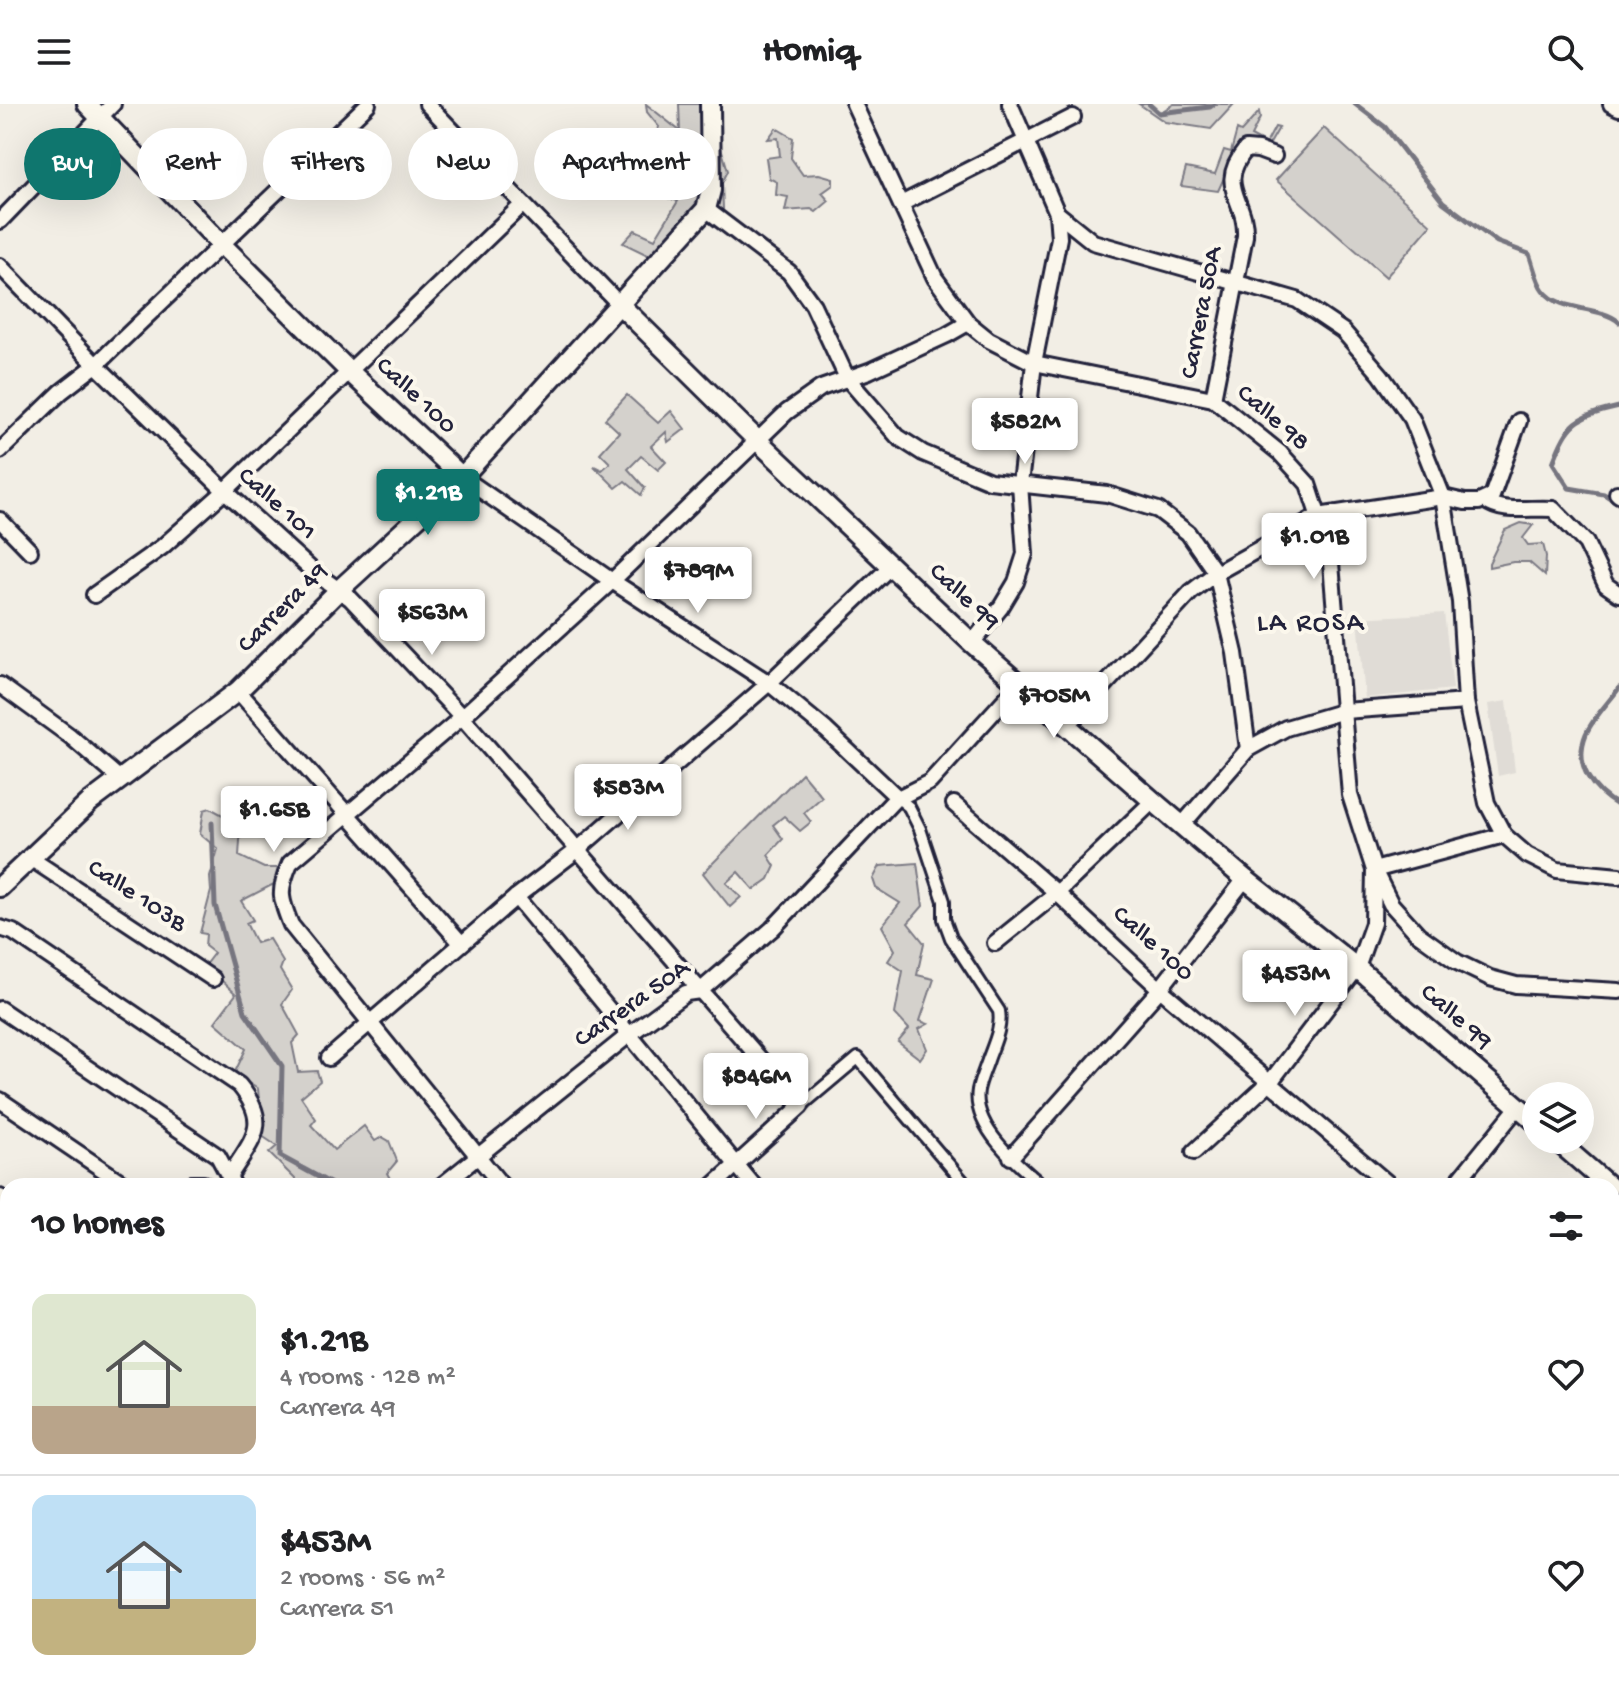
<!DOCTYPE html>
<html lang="en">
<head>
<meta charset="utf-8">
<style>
	:root { --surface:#fff; --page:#f6f6f6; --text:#202124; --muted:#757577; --line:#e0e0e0; --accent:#0f766e }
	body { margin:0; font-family:"Gochi Hand",sans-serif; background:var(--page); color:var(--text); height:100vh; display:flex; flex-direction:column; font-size:30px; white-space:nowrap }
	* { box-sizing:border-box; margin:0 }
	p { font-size:26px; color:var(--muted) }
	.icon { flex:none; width:44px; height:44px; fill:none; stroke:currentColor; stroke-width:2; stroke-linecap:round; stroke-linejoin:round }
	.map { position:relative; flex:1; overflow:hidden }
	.sheet { position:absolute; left:0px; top:1074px; width:1620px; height:514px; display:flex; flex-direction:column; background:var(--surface); border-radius:24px 24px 0 0; box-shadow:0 8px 32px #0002 }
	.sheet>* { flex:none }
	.guide { position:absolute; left:24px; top:24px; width:800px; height:72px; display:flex; gap:16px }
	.buttons { position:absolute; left:1522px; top:978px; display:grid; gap:16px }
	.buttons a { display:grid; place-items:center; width:72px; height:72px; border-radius:50%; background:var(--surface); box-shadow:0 8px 32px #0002; font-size:40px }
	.price { position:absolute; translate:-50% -68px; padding:0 18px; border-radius:8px; background:#fff; color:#222; font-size:26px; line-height:52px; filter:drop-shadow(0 2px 4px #0008) }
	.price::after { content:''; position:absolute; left:50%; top:48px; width:24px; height:18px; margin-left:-12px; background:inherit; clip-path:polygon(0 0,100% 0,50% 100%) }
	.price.active { background:var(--accent); color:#fff }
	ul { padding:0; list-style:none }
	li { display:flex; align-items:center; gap:24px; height:200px; padding:0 32px }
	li+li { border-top:2px solid var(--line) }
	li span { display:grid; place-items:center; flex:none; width:224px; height:160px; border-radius:16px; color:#555 }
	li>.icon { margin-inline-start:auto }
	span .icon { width:96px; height:96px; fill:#fffc; stroke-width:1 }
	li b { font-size:34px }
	h2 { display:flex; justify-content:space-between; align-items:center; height:96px; padding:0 32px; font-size:34px }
	.tag { padding:0 28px; border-radius:36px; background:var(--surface); box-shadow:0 8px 32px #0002; font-size:28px; line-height:72px }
	.tag.active { background:var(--accent); color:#fff }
	header { display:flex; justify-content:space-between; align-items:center; height:104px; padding:0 32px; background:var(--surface); font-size:36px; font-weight:800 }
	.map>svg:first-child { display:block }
	.built { fill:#e0dcd6 }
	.green { fill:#d4d1cc; stroke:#7b7a84; stroke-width:2 }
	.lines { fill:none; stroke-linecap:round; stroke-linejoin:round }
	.stream { stroke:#76747f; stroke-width:5 }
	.pedestrian-casing { stroke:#22223b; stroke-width:16 }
	.minor-casing { stroke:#22223b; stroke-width:20 }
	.tertiary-casing { stroke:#22223b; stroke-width:24 }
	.secondary-casing { stroke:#22223b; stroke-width:26 }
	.pedestrian { stroke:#fbf7ec; stroke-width:10 }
	.minor { stroke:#fbf7ec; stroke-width:14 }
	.tertiary { stroke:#fbf7ec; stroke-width:18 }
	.secondary { stroke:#fbf7ec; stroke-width:20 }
	.labels { text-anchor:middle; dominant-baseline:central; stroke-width:8; stroke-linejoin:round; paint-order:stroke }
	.street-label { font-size:26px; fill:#22223b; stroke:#fbf7ec }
	.neighbourhood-label { font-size:28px; letter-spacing:2px; fill:#22223b; stroke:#fbf7ec }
</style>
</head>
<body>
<header><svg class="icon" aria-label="menu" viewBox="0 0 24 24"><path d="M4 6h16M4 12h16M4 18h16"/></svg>Homiq<svg class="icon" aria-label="search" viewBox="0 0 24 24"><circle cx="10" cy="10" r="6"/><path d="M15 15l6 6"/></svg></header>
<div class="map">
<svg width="1619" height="1587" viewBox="0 0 1619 1587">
	<rect width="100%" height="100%" fill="#f2eee5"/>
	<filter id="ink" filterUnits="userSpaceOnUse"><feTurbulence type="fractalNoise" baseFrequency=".0125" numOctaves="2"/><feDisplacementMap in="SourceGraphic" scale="16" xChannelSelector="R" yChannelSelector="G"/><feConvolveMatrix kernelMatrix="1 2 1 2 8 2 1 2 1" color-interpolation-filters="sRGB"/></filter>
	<g filter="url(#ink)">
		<g class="built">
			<path d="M1444,509L1453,585L1365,594L1358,514Z"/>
			<path d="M1507,597L1515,668L1498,672L1488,600Z"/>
		</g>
		<g class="green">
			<path d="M646,0L680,27L679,0H715L720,40L728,67L722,79L723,105L660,157L623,139L635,126L655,135L678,97L664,93L675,75L669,57L668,40L660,43L654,34L659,23L647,8Z"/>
			<path d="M1139,0H1149L1159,9L1174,0H1234L1211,25L1165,18Z"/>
			<path d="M1259,8L1260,14L1251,32L1266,40L1275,23L1279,24L1268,43L1253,44L1242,38L1235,56H1230L1227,76H1223L1218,87L1181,82L1186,64L1215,70L1224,46L1231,48L1237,26L1241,28Z"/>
			<path d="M776,24L793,34L791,54L803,71L819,70L833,74V81L822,89L829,97L816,108L811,105L785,107L788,93L776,91L777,78L769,74L766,54L780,52L778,34L768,35Z"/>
			<path d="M1324,24L1431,121L1386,173L1276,76Z"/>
			<path d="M627,291L658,319L671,307L685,325L668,338L666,328L651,342L666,358L658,366L641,352L628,365L645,384L641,391L625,377L616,384L594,362L602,366L610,359L600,349L619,328L605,315Z"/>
			<path d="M1521,419L1533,421L1523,434L1528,441L1543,440L1546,452L1545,472L1529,458H1513L1489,463V459L1505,426Z"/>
			<path d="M802,669L822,693L804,709L811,718L800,727L784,712L773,721L783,735L768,751L775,762L769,775L754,786L738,768L726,779L741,793L730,803L703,769Z"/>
			<path d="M210,704L241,721L239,752L264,764H282L274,780L241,797L253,816L246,819L256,839L269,835L283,858L280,866L292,886L282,900L299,931L292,939L298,968L317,967L320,977L301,993L316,1015L311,1021L334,1046L364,1022L375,1037L382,1033L389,1037L397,1057L387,1069L394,1082H302L269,1049L277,1042L262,1032L258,985L234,970L246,945L215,918L236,890L205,861L214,849L205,842L206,830L200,829L211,787L210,773L218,745L200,730L204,706Z"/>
			<path d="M917,759L923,802L908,819L924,839L917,871L934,875L920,917L928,920L919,925L927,945L920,955L898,938L909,925L895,910L903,867L888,857L895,846L882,822L900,799L876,784L873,775L880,762Z"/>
		</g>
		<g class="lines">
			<g class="stream">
				<path d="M1149,0L1159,9L1210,3L1214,0"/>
				<path d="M1355,0L1385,23L1443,98L1497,138L1529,150C1533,160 1536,177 1543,186C1560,209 1599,201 1619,218"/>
				<path d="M1619,303C1576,313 1569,317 1553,359L1569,384L1604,390L1619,400"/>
				<path d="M1619,584C1609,598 1593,614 1586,630C1573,662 1593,687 1619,702"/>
				<path d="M212,719L215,801L245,908L282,962L280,1052L335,1082"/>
			</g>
			<defs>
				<g id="pedestrian">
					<path d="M898,694L909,703L920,725L944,797V815L951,834L999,907C1002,924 994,939 988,956C985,965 980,976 978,986C972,1023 1018,1061 1043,1082"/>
					<path d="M801,1002L858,954L967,1082"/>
				</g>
				<g id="minor">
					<path d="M427,0L621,202"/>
					<path d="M854,0L935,174L968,219L989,236L1034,259L1213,295L1280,349L1308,380L1330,447L1350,691L1374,766L1391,800L1418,830L1457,858L1490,874L1516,881L1619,887"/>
					<path d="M1010,0L1057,109L1093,138L1297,196L1343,227L1381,271L1412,315L1443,393L1460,498L1466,598L1487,699L1504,731L1527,751L1557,766L1619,772"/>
					<path d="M1611,0L1619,4"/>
					<path d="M901,100L1073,13"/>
					<path d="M706,105L789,168L813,201L847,274L898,333L923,349L990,377L1107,390L1158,406L1188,429L1216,469L1235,549L1248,645"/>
					<path d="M0,117L113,0"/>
					<path d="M0,162L96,261L225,387L315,469L350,494L462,613L801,1002L713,1082"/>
					<path d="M1213,295L1245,132C1247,95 1215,83 1246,45L1258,46L1274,52"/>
					<path d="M0,347L61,288L96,261L368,0"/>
					<path d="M462,373L612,477L769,579L826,626L898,694L930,678L1020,579"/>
					<path d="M1617,389L1619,391"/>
					<path d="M1486,397C1503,410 1531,403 1553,405L1586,439L1606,481L1619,490"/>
					<path d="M0,416L30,447"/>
					<path d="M94,491L162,443L225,387L523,100"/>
					<path d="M972,539L1001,503L1016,478L1025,450L1020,380L1034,259L1059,134L1057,109"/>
					<path d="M0,581L70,632L120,675"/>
					<path d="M238,587L461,839"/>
					<path d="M1068,621L1191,488L1216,469L1318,412L1443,393L1465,398H1479L1492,392L1519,317"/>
					<path d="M954,700L1057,789L1160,885L1391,1082"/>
					<path d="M1182,721L1248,645L1286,624L1344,607L1466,598"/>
					<path d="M30,754L213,875"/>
					<path d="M516,793L754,1082"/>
					<path d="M0,824L13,828L239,981C272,1021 252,1035 229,1073"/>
					<path d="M995,839L1057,789L1153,697"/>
					<path d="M0,905L218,1052L234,1082"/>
					<path d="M329,954L516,793L576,747L769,579L891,462"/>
					<path d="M0,996L127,1082"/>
					<path d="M1194,1048L1271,977L1357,864L1373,819L1374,766L1504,731"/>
					<path d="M1011,1053L1160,885L1245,775"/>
					<path d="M441,1082L630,930L686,889L700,887L772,825L897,693"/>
					<path d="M502,1082L291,821C280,794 278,787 290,759L462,613L612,477L787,308L821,284L869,267L947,231L968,219"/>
					<path d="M1454,1082L1518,1003"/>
					<path d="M0,1093L8,1098"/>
					<path d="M0,1180L8,1185"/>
					<path d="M1612,1273L1619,1279"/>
					<path d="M0,1364L8,1376"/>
					<path d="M0,1483L8,1494"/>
					<path d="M141,1580L145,1587"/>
					<path d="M198,1580L203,1587"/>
					<path d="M285,1580L290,1587"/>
					<path d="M379,1580L384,1587"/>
					<path d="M455,1580L462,1584L482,1580"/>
					<path d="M523,1580V1587"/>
					<path d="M602,1580L603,1585"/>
					<path d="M891,1580L893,1587"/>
				</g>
				<g id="tertiary">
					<path d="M87,0L221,140L350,268L462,373"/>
					<path d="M621,202L758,337L972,539L1153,697L1245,775L1357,864L1536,1018"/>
					<path d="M0,783L90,698L238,587L339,486L462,373L706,105L711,86L710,0"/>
					<path d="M1556,1036L1609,1082"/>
					<path d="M192,1082H203"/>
					<path d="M0,1280L8,1270"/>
					<path d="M750,1580L757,1587"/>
				</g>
				<g id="secondary">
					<path d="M1612,1330L1619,1327"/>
					<path d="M939,1587L985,1580"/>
				</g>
			</defs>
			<use href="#pedestrian" class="pedestrian-casing"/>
			<use href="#minor" class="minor-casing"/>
			<use href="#tertiary" class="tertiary-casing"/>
			<use href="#secondary" class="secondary-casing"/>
			<use href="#pedestrian" class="pedestrian"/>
			<use href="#minor" class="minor"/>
			<use href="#tertiary" class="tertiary"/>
			<use href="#secondary" class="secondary"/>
		</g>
	</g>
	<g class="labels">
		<g class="street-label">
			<text transform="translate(1203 209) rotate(-79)">Carrera 50A</text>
			<text transform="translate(415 293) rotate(43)">Calle 100</text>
			<text transform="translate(1272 315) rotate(41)">Calle 98</text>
			<text transform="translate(276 401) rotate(42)">Calle 101</text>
			<text transform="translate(963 494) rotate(43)">Calle 99</text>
			<text transform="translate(284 505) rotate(-45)">Carrera 49</text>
			<text transform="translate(136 793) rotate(33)">Calle 103B</text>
			<text transform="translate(1152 841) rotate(42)">Calle 100</text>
			<text transform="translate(633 901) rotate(-35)">Carrera 50A</text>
			<text transform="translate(1455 914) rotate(41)">Calle 99</text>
		</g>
		<g class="neighbourhood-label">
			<text x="1311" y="520">LA ROSA</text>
		</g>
	</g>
</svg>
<div class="buttons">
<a><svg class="icon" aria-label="layers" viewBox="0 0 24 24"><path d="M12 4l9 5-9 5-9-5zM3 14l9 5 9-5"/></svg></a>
</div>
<b class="price" style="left:1025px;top:362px">$582M</b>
<b class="price active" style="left:428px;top:433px">$1.21B</b>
<b class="price" style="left:1314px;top:477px">$1.01B</b>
<b class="price" style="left:698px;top:511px">$789M</b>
<b class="price" style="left:432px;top:553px">$563M</b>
<b class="price" style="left:1054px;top:636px">$705M</b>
<b class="price" style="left:628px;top:728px">$583M</b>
<b class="price" style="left:274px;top:750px">$1.65B</b>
<b class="price" style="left:1295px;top:914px">$453M</b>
<b class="price" style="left:756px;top:1017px">$846M</b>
<div class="guide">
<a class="tag active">Buy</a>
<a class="tag">Rent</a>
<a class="tag">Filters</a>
<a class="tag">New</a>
<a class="tag">Apartment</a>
</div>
<section class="sheet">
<h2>10 homes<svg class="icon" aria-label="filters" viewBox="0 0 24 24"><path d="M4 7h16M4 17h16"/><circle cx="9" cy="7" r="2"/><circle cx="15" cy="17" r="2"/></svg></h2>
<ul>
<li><span style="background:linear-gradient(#dfe7d0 70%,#b9a48a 0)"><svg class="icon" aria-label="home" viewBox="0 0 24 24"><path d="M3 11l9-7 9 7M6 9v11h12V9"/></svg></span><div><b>$1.21B</b><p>4 rooms · 128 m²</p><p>Carrera 49</p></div><svg class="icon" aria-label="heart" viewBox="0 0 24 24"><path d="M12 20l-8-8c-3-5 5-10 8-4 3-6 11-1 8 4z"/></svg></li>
<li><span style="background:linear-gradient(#bfe0f5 65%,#c2b280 0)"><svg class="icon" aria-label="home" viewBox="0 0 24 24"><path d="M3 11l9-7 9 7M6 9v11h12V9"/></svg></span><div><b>$453M</b><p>2 rooms · 56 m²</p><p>Carrera 51</p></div><svg class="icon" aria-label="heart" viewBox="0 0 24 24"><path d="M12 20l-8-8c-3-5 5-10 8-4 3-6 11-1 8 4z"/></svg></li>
</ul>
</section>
</div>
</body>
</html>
